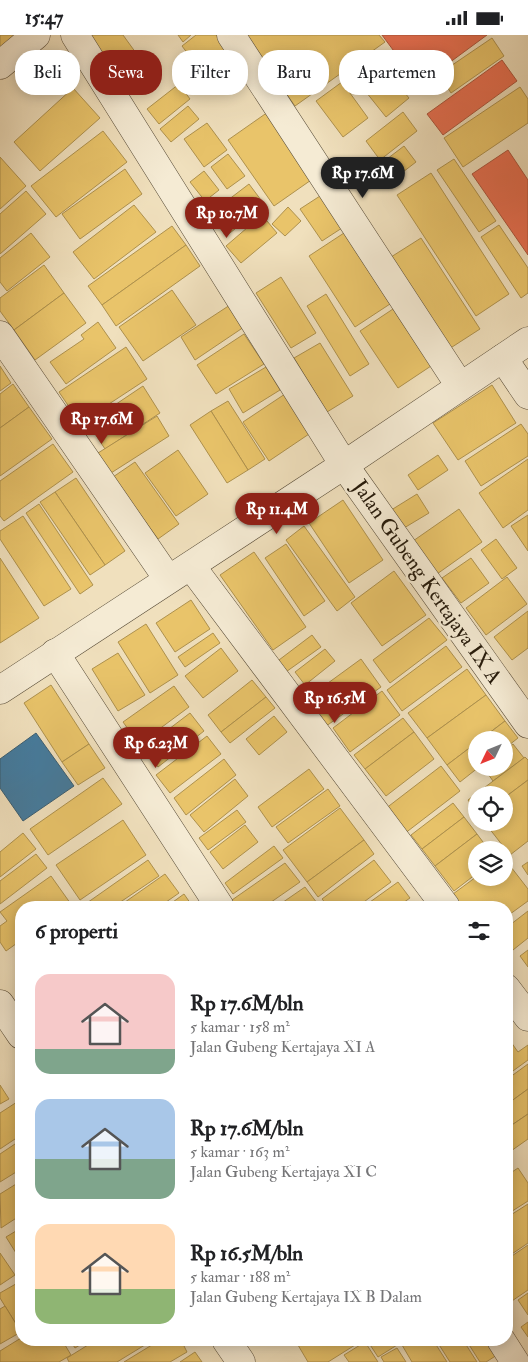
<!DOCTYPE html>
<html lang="id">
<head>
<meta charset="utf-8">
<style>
	:root { --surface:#fff; --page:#f6f6f6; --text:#202124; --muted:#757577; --accent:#8f2418 }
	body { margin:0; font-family:"IM FELL Double Pica",serif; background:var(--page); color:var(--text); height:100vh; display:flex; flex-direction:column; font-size:19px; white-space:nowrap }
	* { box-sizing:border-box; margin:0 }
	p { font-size:16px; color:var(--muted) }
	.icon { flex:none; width:28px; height:28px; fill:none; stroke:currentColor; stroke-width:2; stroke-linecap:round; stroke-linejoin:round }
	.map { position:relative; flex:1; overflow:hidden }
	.drawer { position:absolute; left:15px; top:866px; width:498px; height:445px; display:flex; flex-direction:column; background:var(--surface); border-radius:20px; box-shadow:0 2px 12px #0003 }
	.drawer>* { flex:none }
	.hud { position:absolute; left:15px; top:15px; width:499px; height:45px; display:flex; gap:10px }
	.needle { width:32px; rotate:227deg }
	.controls { position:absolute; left:468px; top:696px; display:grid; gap:10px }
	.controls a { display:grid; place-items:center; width:45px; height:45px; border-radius:50%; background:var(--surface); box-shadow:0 2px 12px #0003; font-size:25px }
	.price { position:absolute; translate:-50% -42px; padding:0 11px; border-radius:18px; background:var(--accent); color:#fff; font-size:16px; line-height:32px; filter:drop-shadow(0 1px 2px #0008) }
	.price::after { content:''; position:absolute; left:50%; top:30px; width:15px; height:11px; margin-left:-8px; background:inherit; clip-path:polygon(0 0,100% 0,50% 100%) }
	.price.current { background:#222; color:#fff }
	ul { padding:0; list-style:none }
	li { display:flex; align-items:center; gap:15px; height:125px; padding:0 20px }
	li span { display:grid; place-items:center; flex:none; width:140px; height:100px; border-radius:15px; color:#555 }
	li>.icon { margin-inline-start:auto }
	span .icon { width:60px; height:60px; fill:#fffc; stroke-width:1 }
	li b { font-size:21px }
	h2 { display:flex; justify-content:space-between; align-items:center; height:60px; padding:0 20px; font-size:21px }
	.chip { padding:0 18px; border-radius:20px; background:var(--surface); box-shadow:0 2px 12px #0003; font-size:18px; line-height:45px }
	.chip.current { background:var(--accent); color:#fff }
	.status { display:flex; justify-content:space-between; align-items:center; height:35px; padding:0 25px; background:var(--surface); direction:ltr }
	.status svg { height:14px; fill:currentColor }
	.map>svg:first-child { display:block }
	.homes { fill:#e9c46a; stroke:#ae914d }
	.shops { fill:#e76f51; stroke:#ac553c }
	.public { fill:#457b9d; stroke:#3b5e71 }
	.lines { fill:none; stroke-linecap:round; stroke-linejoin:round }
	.street-casing { stroke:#574b37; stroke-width:29 }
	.street { stroke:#f5ebd4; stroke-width:28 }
	.labels { text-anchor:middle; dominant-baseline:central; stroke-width:5; stroke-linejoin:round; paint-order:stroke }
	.street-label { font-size:21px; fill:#24190a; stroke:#f5ebd4 }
</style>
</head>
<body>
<div class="status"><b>15:47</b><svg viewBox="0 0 49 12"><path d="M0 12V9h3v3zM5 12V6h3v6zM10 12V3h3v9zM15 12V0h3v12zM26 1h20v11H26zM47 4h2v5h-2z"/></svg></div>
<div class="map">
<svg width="528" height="1327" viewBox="0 0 528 1327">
	<rect width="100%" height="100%" fill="#f0e0bd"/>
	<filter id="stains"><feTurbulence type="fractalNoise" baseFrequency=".004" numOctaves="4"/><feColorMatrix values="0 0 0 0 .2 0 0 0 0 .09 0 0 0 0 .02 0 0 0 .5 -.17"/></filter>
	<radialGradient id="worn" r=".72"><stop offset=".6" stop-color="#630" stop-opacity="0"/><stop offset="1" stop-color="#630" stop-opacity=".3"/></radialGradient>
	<g class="homes">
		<path d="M0,0H24L0,20Z"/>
		<path d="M81,0H123L136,18L111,38Z"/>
		<path d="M178,0H191L183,7Z"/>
		<path d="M196,0H220L229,13L200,35L182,11Z"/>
		<path d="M245,0H379L385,7L295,71Z"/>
		<path d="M492,3L504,21L451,58L439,39Z"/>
		<path d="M230,17L240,30L219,46L209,33Z"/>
		<path d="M376,23L409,63L386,82L354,42Z"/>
		<path d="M342,47L368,83L343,102L316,66Z"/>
		<path d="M179,49L190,64L159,89L147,74Z"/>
		<path d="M520,52L528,64V88L463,132L444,103Z"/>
		<path d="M73,53L100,83L40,136L14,107Z"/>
		<path d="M188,71L199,84L171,107L160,94Z"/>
		<path d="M268,77L314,143L274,171L228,105Z"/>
		<path d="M403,77L417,96L380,125L366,106Z"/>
		<path d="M207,88L227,115L204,132L184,104Z"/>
		<path d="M103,96L127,127L56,182L31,151Z"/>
		<path d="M404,111L416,127L382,153L370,137Z"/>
		<path d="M228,119L245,141L227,154L211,132Z"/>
		<path d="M0,122L26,151L0,174Z"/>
		<path d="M454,124L496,186L479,197L437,135Z"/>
		<path d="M125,134L142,159L80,204L62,179Z"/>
		<path d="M204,136L219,155L205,166L190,147Z"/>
		<path d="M431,138L509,259L476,281L397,160Z"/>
		<path d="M249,149L267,173L246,189L228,165Z"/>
		<path d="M26,156L46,179L0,219V179Z"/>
		<path d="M320,161L342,193L322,206L300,174Z"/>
		<path d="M219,163L240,190L226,201L205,173Z"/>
		<path d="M134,170L156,197L94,244L73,217Z"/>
		<path d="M288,172L301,186L285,201L272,189Z"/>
		<path d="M262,180L277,198L241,228L226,211Z"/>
		<path d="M499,190L528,233V258L521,263L481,202Z"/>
		<path d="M172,191L186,210L102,270L88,251Z"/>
		<path d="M31,198L50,222L7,256L0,247V223Z"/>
		<path d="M344,198L390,269L355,292L309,221Z"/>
		<path d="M421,203L480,294L449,314L391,222Z"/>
		<path d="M186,210L200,231L116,291L102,270Z"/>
		<path d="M44,230L64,258L14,295L0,276V263Z"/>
		<path d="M281,242L316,298L291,313L256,258Z"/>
		<path d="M172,255L196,290L143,326L119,292Z"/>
		<path d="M64,258L86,288L35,325L14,295Z"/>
		<path d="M326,259L369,329L350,341L307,271Z"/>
		<path d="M230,270L244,292L195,325L181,302Z"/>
		<path d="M393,274L431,331L398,353L360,296Z"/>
		<path d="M98,287L116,313L66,349L50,327L84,304L81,300Z"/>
		<path d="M244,299L264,329L216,359L197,330Z"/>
		<path d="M320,308L353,361L327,377L294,323Z"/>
		<path d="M126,312L147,344L80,388L59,357Z"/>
		<path d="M0,331L11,348L0,356Z"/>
		<path d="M266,332L280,355L243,378L229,354Z"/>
		<path d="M13,349L29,372L0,393V359Z"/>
		<path d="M492,350L516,388L458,425L433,388Z"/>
		<path d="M143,351L160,378L105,414L88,388Z"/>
		<path d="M285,359L312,397L269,426L243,387Z"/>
		<path d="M228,366L265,424L248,435L211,376Z"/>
		<path d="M29,372L52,404L0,441V393Z"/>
		<path d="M211,376L248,435L227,448L190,390Z"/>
		<path d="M157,381L169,401L111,438L98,418Z"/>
		<path d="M521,389L528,399V421L481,451L465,426Z"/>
		<path d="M53,409L73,437L4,486L0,481V446Z"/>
		<path d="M178,415L208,459L176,481L145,438Z"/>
		<path d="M438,420L448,435L418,455L408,440Z"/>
		<path d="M528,424V475L503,493L479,458Z"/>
		<path d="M135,427L179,489L158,504L113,442Z"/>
		<path d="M76,443L125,516L105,530L55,457Z"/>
		<path d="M55,457L105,530L90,540L40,467Z"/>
		<path d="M417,459L429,478L399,496L388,477Z"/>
		<path d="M343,465L383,525L349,548L309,488Z"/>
		<path d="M39,469L93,550L80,559L26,478Z"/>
		<path d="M459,474L482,507L437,539L413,506Z"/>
		<path d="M528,480V516L511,491Z"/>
		<path d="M23,481L71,554L44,571L0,504V496Z"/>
		<path d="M304,491L355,562L337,576L286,505Z"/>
		<path d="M496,504L517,533L502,544L481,515Z"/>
		<path d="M286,509L325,566L304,581L265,523Z"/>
		<path d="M254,517L306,592L273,615L220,540Z"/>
		<path d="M0,523L39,583L0,608Z"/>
		<path d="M471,523L489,548L461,568L442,543Z"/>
		<path d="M394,536L426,580L382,611L351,568Z"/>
		<path d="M507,542L527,569L486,600L466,573Z"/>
		<path d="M191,565L210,594L175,617L156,588Z"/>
		<path d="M528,576V613L512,625L494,602Z"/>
		<path d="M429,583L447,605L390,648L373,625Z"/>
		<path d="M146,589L178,640L150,658L118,607Z"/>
		<path d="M213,598L220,608L185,632L178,622Z"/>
		<path d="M312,600L321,612L283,639L275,628Z"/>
		<path d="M446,611L462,632L402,676L387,655Z"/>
		<path d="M221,613L238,636L203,663L185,641Z"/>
		<path d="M325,614L335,626L305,650L295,637Z"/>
		<path d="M118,618L145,660L118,676L92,634Z"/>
		<path d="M361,624L381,652L322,694L302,667Z"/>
		<path d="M467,634L486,660L427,703L408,678Z"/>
		<path d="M252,645L266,662L221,697L208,680Z"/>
		<path d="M51,650L89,709L62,727L24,668Z"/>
		<path d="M174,651L189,672L139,709L123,687Z"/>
		<path d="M382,656L400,680L350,717L333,693Z"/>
		<path d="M486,660L505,686L480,705H476V708L447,730L427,703Z"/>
		<path d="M266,662L275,673L230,708L221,697Z"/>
		<path d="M190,678L204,696L158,732L144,713Z"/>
		<path d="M274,681L287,697L259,720L246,704Z"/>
		<path d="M403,683L414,697L365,734L354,720Z"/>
		<path d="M505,686L518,703L504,714V705H480Z"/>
		<path d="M414,697L434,724L386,761L365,734Z"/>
		<path d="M207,701L221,719L170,758L156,740Z"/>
		<path d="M476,708V732H479L460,747L447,730Z"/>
		<path d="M89,709L105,733L78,750L62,727Z"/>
		<path d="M513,709L524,723L493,746L483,732H504V716Z"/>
		<path d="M525,722L528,725V745L504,763V760H476V776L468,765Z"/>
		<path d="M224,724L236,740L186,780L174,763Z"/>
		<path d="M441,731L460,756L404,799L385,774Z"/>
		<path d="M309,734L324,754L272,792L258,772Z"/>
		<path d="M103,743L122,769L48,820L30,794Z"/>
		<path d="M235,744L248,761L204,797L190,780Z"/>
		<path d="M528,745V806L510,820L485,788H504V763Z"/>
		<path d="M328,754L340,771L288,808L276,792Z"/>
		<path d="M453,768L464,782L422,814L411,800Z"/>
		<path d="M340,773L364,805L307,847L283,815Z"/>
		<path d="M237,775L246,787L208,815L199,803Z"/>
		<path d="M464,782L477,799L435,831L422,814Z"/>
		<path d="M123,785L146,820L80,865L56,830Z"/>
		<path d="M245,790L258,807L223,834L210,817Z"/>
		<path d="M23,798L36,814L0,842V817Z"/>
		<path d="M477,799L489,815H476V839L454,856L435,831Z"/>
		<path d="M364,805L374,819L318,862L307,847Z"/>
		<path d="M274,811L283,823L233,859L225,848Z"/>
		<path d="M36,819L47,833L0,869V846Z"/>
		<path d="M504,823L528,854V866L506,882V872H457L449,862L476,842H504Z"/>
		<path d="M148,825L159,841L113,872H86L84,870Z"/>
		<path d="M374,825L391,847L357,872H329L322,864Z"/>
		<path d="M528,827V840L522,831Z"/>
		<path d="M285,828L300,847L264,872H237L232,865Z"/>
		<path d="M165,839L179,858L159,872H118Z"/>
		<path d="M51,841L73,872H21V907L20,906L6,916L0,907V891L7,886L0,877Z"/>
		<path d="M398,847L410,863L397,872H363Z"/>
		<path d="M305,852L320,872H276Z"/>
		<path d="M184,859L193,872H166Z"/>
		<path d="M528,876V903L508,919L506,917V893Z"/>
		<path d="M528,915V932L520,921Z"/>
		<path d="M506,1000L518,1017L528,1010V1025L506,1041Z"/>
		<path d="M528,1029V1054L506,1070V1045Z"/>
		<path d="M0,1050L9,1064L0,1069Z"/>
		<path d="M528,1054V1079L506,1094V1070Z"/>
		<path d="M17,1067L21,1073V1100L0,1114V1078Z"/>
		<path d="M528,1079V1104L511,1116L506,1110V1094Z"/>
		<path d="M21,1105V1134L0,1147V1119Z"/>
		<path d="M518,1133L528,1148V1166L506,1180V1141Z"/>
		<path d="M21,1146V1180L1,1193L0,1159Z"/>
		<path d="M528,1169V1208L506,1223V1183Z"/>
		<path d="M21,1193V1226L6,1202Z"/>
		<path d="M528,1210V1255L506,1270V1225Z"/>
		<path d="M0,1218L15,1240L0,1250Z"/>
		<path d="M21,1246V1297L0,1263V1258Z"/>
		<path d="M528,1258V1280L518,1265Z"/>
		<path d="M5,1271L21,1297L0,1309V1274Z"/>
		<path d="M528,1287V1302L521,1292Z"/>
		<path d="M21,1303V1305H62L71,1320L59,1327H0V1316Z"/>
		<path d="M70,1305H88L75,1313Z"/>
		<path d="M96,1305H153L117,1327H69L67,1323Z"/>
		<path d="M160,1305H181L187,1317L170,1327H124Z"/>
		<path d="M295,1305H363L328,1327H308Z"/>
		<path d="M367,1305H405L378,1322Z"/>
		<path d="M410,1305H433L447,1327H412L402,1310Z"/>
		<path d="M436,1305H463L477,1327H450Z"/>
		<path d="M466,1305H499L505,1315L486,1327H480Z"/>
		<path d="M365,1307L378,1327H349L344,1320Z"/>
		<path d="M397,1313L406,1327H384L381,1322Z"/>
		<path d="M195,1317L202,1327H180Z"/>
	</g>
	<g class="shops">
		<path d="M382,0H487L419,50Z"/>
		<path d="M502,25L517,46L443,100L427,79Z"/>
		<path d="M508,115L528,145V220L472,139Z"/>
	</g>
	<path class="public" d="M36,698L74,751L23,786L0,753V724Z"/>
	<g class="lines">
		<defs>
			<g id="street">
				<path d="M75,0L344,430L528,689"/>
				<path d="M231,0L460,351"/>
				<path d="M0,30L36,0"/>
				<path d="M0,300L168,544"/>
				<path d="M503,323L528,360"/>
				<path d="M191,531L446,872"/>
				<path d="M55,618L220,872"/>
				<path d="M0,655L344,430L528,306"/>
				<path d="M506,953L528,982"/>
				<path d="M0,969L21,1000"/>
				<path d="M226,1305L241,1327"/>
				<path d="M501,1305L515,1327"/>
			</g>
		</defs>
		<use href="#street" class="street-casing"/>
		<use href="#street" class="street"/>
	</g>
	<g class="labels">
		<g class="street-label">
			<text transform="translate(427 547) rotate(55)">Jalan Gubeng Kertajaya IX A</text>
		</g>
	</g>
	<rect width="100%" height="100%" filter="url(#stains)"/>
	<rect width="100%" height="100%" fill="url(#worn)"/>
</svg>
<div class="controls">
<a><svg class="needle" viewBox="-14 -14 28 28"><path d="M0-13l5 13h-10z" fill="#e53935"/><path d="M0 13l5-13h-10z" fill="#757577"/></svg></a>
<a><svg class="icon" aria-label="locate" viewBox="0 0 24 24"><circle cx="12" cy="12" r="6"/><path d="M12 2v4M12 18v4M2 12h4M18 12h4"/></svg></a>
<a><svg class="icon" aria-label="layers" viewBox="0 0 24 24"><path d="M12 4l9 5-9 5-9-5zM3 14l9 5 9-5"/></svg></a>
</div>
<b class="price current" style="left:363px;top:164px">Rp 17.6M</b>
<b class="price" style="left:227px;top:204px">Rp 10.7M</b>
<b class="price" style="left:102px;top:410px">Rp 17.6M</b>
<b class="price" style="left:277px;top:500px">Rp 11.4M</b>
<b class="price" style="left:335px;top:689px">Rp 16.5M</b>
<b class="price" style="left:156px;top:734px">Rp 6.23M</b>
<div class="hud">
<a class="chip">Beli</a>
<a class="chip current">Sewa</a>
<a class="chip">Filter</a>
<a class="chip">Baru</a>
<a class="chip">Apartemen</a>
</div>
<section class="drawer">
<h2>6 properti<svg class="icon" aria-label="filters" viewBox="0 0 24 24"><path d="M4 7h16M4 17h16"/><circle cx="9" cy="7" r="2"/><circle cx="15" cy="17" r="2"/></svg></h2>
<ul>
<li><span style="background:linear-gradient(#f6c9c9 75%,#7fa58c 0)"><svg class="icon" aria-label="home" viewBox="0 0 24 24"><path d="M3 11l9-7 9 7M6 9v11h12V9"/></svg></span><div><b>Rp 17.6M/bln</b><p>5 kamar · 158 m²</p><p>Jalan Gubeng Kertajaya XI A</p></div></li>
<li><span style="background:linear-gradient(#a9c7e8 60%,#7fa58c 0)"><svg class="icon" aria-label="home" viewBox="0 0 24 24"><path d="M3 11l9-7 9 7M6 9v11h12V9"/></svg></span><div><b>Rp 17.6M/bln</b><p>5 kamar · 163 m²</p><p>Jalan Gubeng Kertajaya XI C</p></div></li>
<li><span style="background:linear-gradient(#ffd9b3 65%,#8fb573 0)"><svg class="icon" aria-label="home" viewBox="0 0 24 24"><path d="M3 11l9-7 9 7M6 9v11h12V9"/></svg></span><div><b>Rp 16.5M/bln</b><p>5 kamar · 188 m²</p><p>Jalan Gubeng Kertajaya IX B Dalam</p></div></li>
</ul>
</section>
</div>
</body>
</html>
